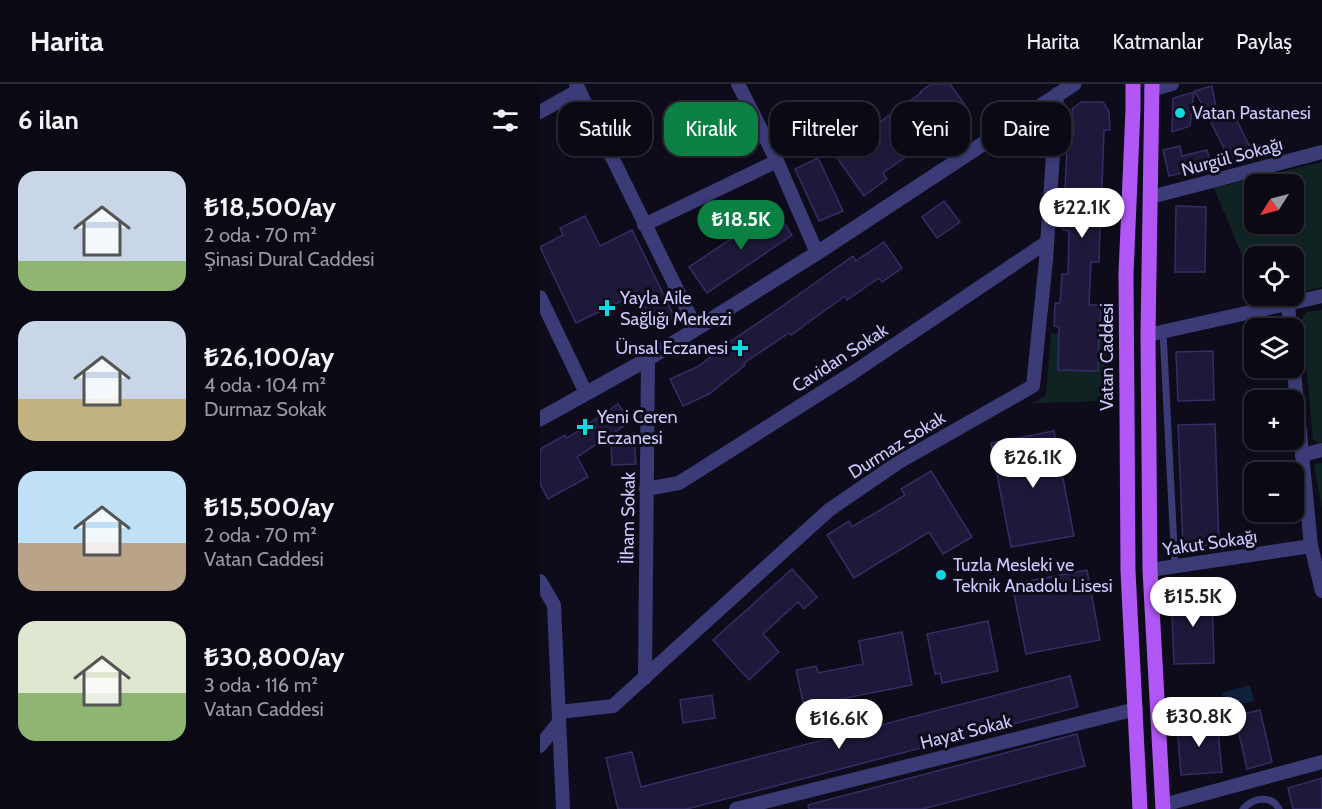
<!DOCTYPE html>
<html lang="tr">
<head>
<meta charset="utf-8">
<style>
	:root { --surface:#0a0914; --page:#181722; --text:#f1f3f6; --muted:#999aa0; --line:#2a2a34; --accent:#0b8043 }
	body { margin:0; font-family:Cabin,sans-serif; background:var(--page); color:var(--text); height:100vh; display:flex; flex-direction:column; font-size:22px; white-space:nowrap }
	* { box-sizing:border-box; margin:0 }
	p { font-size:20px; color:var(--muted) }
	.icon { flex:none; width:33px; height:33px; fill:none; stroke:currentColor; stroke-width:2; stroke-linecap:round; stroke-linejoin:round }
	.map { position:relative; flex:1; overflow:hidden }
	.side { display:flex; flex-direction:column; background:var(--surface); width:540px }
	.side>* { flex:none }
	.guide { position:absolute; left:18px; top:18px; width:570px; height:54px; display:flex; gap:12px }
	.needle { width:39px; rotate:234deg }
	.fabs { position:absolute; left:704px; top:90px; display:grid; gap:12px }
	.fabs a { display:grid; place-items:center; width:60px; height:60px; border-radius:12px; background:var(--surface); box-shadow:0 2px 4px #0004,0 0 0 2px var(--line); font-size:30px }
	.price { position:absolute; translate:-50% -51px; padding:0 14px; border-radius:21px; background:#fff; color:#222; font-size:20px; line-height:39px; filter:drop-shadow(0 2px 3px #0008) }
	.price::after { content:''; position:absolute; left:50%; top:36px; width:18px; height:14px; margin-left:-9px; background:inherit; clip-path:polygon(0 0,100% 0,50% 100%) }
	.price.current { background:var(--accent); color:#fff }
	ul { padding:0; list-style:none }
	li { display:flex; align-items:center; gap:18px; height:150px; padding:0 18px }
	li span { display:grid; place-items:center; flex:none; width:168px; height:120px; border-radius:18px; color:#555 }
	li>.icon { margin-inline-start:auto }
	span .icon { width:72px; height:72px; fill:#fffc; stroke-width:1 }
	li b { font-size:26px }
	h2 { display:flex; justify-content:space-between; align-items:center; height:72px; padding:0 18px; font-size:26px }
	.chip { padding:0 21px; border-radius:18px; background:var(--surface); box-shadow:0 2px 4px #0004,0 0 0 2px var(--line); font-size:21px; line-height:54px }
	.chip.current { background:var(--accent); color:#fff }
	header { display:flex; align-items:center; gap:36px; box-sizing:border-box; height:84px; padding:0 30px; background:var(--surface); border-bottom:2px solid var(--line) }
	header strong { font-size:28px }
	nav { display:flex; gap:33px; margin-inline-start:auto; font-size:21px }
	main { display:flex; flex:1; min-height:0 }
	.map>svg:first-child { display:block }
	.green { fill:#0f2422; fill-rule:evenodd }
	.water { fill:#0e223d }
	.building { fill:#1e193a; stroke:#352d65; stroke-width:1.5 }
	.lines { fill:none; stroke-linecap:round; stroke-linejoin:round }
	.service { stroke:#3a3b77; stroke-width:7 }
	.minor { stroke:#3a3b77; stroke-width:14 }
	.tertiary { stroke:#3a3b77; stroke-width:15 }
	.primary { stroke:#b157f5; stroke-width:15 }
	.poi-dot { fill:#0ed9e3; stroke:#0e0c1b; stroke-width:2 }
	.labels { text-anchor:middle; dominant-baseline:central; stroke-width:6; stroke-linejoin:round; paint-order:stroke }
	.poi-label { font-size:18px; fill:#ccc9fc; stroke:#0e0c1b; text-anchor:start }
	.street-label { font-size:18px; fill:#ccc9fc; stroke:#0e0c1b }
</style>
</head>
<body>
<header>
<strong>Harita</strong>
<nav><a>Harita</a><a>Katmanlar</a><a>Paylaş</a></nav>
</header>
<main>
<section class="side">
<h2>6 ilan<svg class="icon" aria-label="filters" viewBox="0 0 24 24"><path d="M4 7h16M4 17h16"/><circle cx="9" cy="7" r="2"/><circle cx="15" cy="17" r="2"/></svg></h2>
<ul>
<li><span style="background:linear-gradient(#c9d6e8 75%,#8fb573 0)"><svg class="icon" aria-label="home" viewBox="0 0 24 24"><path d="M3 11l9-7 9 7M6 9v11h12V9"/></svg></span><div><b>₺18,500/ay</b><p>2 oda · 70 m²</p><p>Şinasi Dural Caddesi</p></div></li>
<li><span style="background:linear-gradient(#c9d6e8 65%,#c2b280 0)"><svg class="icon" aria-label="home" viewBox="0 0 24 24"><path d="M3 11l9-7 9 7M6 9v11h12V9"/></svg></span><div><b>₺26,100/ay</b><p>4 oda · 104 m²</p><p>Durmaz Sokak</p></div></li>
<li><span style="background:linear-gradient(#bfe0f5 60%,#b9a48a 0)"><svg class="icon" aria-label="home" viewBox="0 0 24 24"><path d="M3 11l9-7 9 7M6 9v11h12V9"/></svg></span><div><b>₺15,500/ay</b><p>2 oda · 70 m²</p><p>Vatan Caddesi</p></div></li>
<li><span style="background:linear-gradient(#dfe7d0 60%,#8fb573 0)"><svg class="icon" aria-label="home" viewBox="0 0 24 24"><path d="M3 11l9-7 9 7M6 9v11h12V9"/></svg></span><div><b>₺30,800/ay</b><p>3 oda · 116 m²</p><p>Vatan Caddesi</p></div></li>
</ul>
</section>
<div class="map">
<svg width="782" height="725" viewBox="0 0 782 725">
	<rect width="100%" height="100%" fill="#0e0c1b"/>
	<g class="green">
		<path d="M782,78V203L753,210V172H714V200L674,104ZM753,100V140H714V100Z"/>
		<path d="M782,226V358L779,360L773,355L762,233L767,228Z"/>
		<path d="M511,249L567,251L564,317L494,319L506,311Z"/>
		<path d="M782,379V424L774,381Z"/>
	</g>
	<path class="water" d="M710,601L714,617L686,624L682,609Z"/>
	<g class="building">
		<path d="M391,0H410L427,24L397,46L400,49L343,89L347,95L324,112L288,61L312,44L318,53L381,9L380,8Z"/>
		<path d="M672,2L678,34L692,27L713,69L692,80L655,7Z"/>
		<path d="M654,8L650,42L632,48L633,14Z"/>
		<path d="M541,18H563L569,28L570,46H564L561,128H564L563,143H560L559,178H551L549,221H562L559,245L558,287L518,286L519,243L514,242L515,219H520L522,190H528L529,147L523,146L528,105H525L527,65H524L525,50H534L532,25Z"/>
		<path d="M640,62L642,72L667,66L671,82L629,92L623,66Z"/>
		<path d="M278,74L303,127L279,137L255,85Z"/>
		<path d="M404,117L420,138L397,154L382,133Z"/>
		<path d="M636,122L666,123L665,188H635Z"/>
		<path d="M235,125L252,151L167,209L149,183Z"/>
		<path d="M45,132L60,162L92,146L135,234L115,243L98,209L36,239L0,163L23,151L20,144Z"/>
		<path d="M344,158L362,184L342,198L339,194L307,216L305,212L251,251L249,249L204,279L205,281L169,310L143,322L130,295L159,282L188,259L234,228L313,172L316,177Z"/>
		<path d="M673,267L674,316L638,317L636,268Z"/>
		<path d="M78,320L90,338L37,373L48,393L8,415L0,400V365L25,351L27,354Z"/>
		<path d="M675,340L679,461L643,462L638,341Z"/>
		<path d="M514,347L534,452L471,463L451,359Z"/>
		<path d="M94,354L96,380L72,381L71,355Z"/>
		<path d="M391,387L432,453L403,470L389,448L314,494L287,451L309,437L312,443L365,411L361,405Z"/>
		<path d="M252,485L277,513L264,525L258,518L223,550L239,568L209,596L173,556Z"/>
		<path d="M547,486L560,556L486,570L472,500Z"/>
		<path d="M672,507L674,579L634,580L631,509Z"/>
		<path d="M448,537L458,587L402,599L400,589L395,590L387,550Z"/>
		<path d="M362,548L372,601L264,622L256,586L276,582L278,589L323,580L319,557Z"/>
		<path d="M530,592L538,623L147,725H78L66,674L92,668L101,703Z"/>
		<path d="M172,611L175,634L143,639L140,616Z"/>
		<path d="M720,626L732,678L707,685L695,632Z"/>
		<path d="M677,637L682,688L641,691L637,641Z"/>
		<path d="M537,650L545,682L383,725H269L268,721Z"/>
		<path d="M782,694V725H753L748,704Z"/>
	</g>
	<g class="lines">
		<g class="service">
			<path d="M623,248L635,482"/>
			<path d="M703,725C713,714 731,710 739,725"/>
		</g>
		<g class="minor">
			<path d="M36,0L156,244"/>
			<path d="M198,0L237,77L277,169"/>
			<path d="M611,6L632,0"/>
			<path d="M0,28L39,6"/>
			<path d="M611,113L782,68"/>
			<path d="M104,141L237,77"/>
			<path d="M0,213L46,309"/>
			<path d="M748,220L750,244"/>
			<path d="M608,251L782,212"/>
			<path d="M753,277L771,462L782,507"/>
			<path d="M762,371L782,366"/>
			<path d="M106,405L139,399L314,288L507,158"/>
			<path d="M610,486L771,462"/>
			<path d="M0,497L14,521L23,725"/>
			<path d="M105,594L108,275"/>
			<path d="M19,628L73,622L289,426L359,378L493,302L506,176L517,10"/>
			<path d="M0,662L19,638"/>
			<path d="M623,721L782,678"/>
			<path d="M196,725L596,625"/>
		</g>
		<path class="tertiary" d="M0,335L108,275L277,169L534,0"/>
		<g class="primary">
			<path d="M593,0V25L586,190L587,325L588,487L600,725"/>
			<path d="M612,0L608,251L610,486L623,725"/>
		</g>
	</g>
	<g class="poi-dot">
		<circle cx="640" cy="29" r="6"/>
		<path d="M64 215h6v6h6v6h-6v6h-6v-6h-6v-6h6z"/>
		<path d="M197 255h6v6h6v6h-6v6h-6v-6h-6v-6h6z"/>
		<path d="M42 334h6v6h6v6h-6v6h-6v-6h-6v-6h6z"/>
		<circle cx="401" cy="491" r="6"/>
	</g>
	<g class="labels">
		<g class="poi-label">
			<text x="652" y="29">Vatan Pastanesi</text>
			<text x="80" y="214">Yayla Aile<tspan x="80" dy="21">Sağlığı Merkezi</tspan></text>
			<text x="188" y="264" text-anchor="end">Ünsal Eczanesi</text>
			<text x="57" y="333">Yeni Ceren<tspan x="57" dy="21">Eczanesi</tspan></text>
			<text x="413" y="481">Tuzla Mesleki ve<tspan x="413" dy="21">Teknik Anadolu Lisesi</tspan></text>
		</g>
		<g class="street-label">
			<text transform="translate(692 73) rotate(-15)">Nurgül Sokağı</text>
			<text transform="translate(567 273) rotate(-90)">Vatan Caddesi</text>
			<text transform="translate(300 274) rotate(-33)">Cavidan Sokak</text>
			<text transform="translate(357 361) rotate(-32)">Durmaz Sokak</text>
			<text transform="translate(88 434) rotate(-89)">İlham Sokak</text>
			<text transform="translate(670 459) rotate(-8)">Yakut Sokağı</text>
			<text transform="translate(426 648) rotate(-14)">Hayat Sokak</text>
		</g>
	</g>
</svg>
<div class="fabs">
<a><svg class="needle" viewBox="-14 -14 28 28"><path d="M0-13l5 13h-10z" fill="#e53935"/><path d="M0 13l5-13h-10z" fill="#999aa0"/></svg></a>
<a><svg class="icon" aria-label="locate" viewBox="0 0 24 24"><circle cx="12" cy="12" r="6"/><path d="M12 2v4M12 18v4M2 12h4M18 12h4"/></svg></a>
<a><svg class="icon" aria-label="layers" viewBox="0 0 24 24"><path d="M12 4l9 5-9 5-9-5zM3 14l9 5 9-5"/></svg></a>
<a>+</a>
<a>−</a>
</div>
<b class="price" style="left:542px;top:155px">₺22.1K</b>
<b class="price current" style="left:201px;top:167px">₺18.5K</b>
<b class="price" style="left:493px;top:405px">₺26.1K</b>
<b class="price" style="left:653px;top:544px">₺15.5K</b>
<b class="price" style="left:659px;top:664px">₺30.8K</b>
<b class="price" style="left:299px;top:666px">₺16.6K</b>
<div class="guide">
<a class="chip">Satılık</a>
<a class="chip current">Kiralık</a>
<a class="chip">Filtreler</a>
<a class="chip">Yeni</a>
<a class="chip">Daire</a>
</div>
</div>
</main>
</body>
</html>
